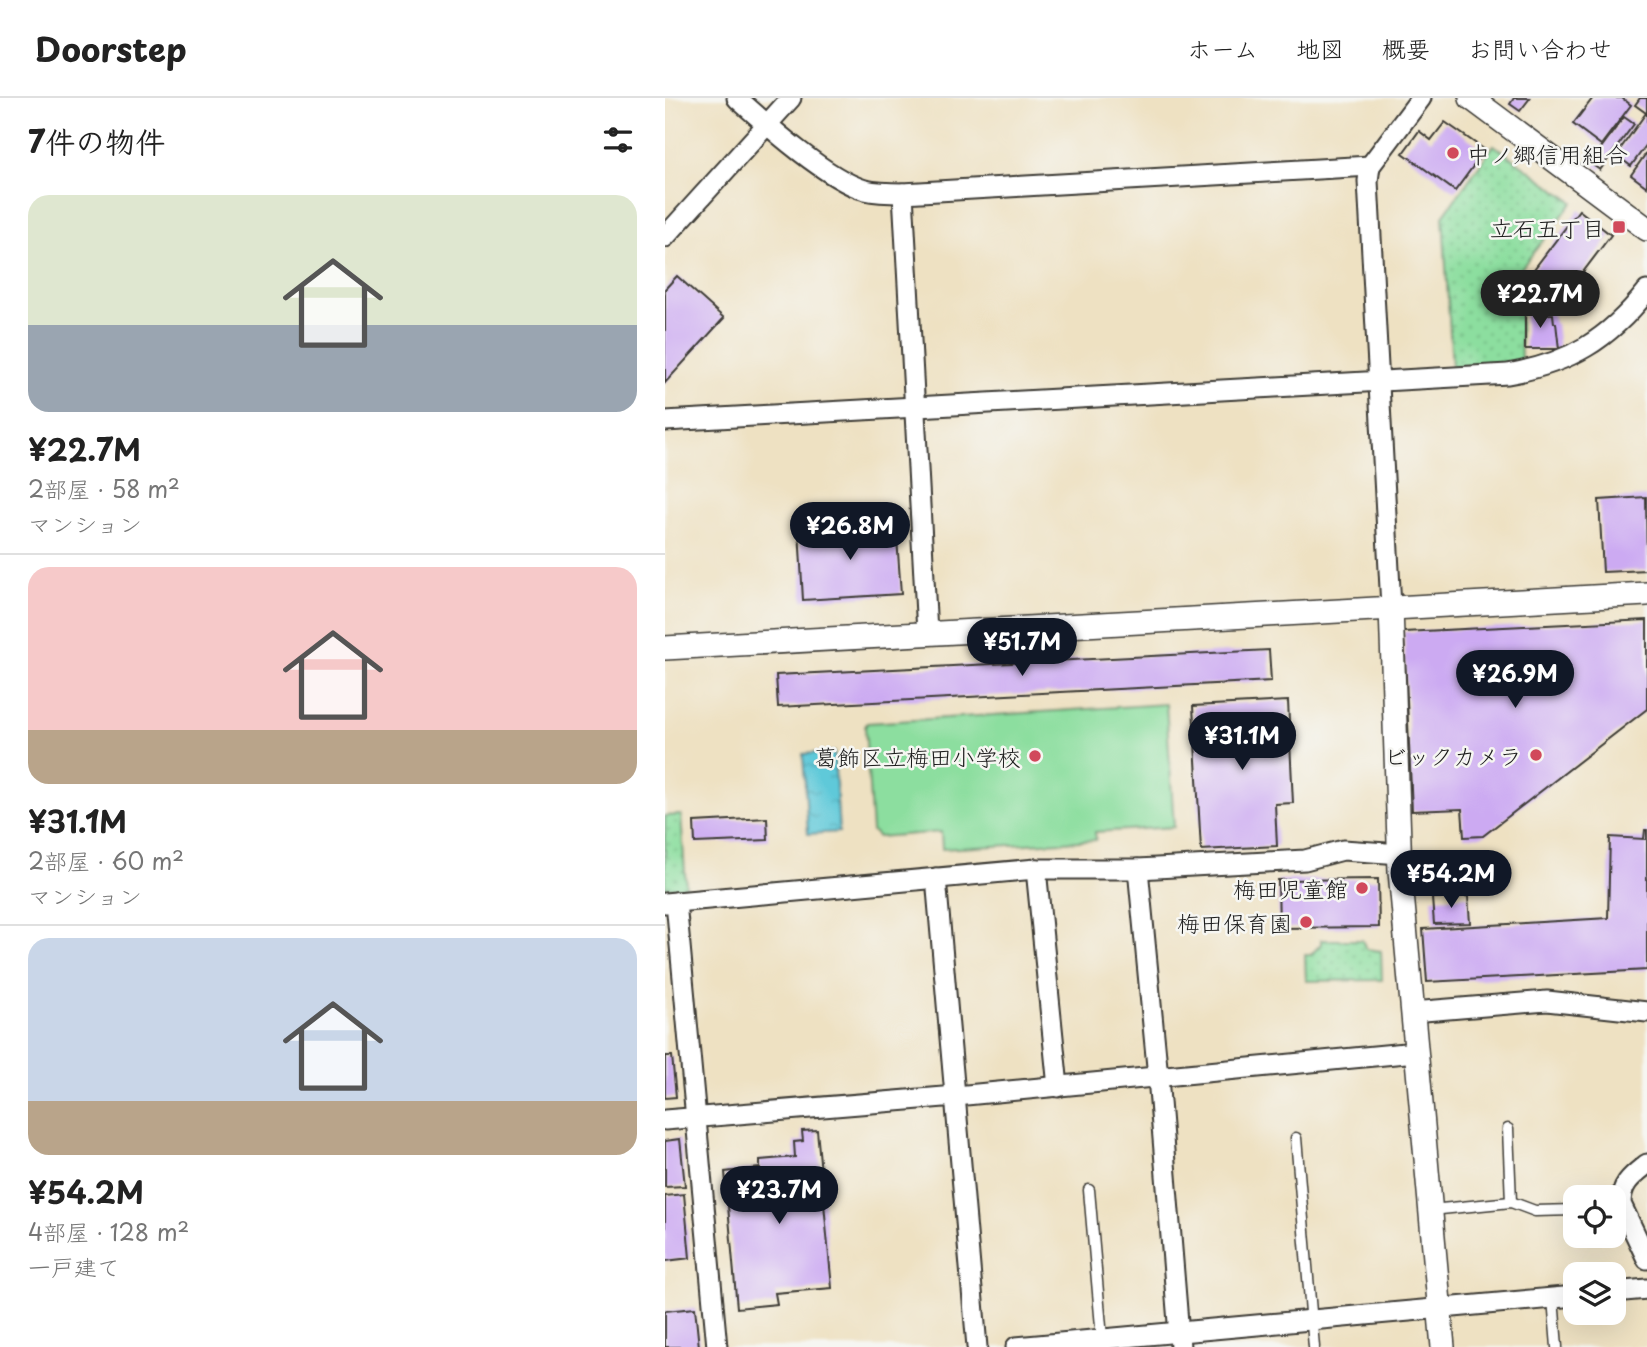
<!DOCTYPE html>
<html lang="ja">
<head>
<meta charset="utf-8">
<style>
	:root { --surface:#fff; --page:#f6f6f6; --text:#222; --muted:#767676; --line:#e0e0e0; --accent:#111827 }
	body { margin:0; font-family:"Playpen Sans","Klee One",sans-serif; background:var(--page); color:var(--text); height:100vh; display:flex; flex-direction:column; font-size:26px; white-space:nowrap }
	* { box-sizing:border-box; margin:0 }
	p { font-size:23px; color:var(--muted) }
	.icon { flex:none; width:38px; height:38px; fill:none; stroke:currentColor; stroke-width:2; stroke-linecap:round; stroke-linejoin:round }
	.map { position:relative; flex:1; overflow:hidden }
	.panel { display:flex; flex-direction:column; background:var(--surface); width:665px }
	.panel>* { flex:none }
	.buttons { position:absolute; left:898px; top:1087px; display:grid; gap:14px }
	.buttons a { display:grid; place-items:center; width:63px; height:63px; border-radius:14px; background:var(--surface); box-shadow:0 7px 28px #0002; font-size:35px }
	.price { position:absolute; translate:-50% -60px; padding:0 16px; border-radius:24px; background:var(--accent); color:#fff; font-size:23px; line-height:46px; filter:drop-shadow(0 2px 4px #0008) }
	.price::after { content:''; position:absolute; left:50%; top:42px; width:21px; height:16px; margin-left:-10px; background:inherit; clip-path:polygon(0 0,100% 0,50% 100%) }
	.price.on { background:#222; color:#fff }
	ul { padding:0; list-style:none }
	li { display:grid; align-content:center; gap:14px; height:371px; padding:0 28px }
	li+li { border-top:2px solid var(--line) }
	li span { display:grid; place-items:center; height:217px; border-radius:21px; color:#555 }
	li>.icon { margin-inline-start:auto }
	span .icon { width:126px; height:126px; fill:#fffc; stroke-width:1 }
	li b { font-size:30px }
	h2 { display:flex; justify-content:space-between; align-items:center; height:84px; padding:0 28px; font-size:30px }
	header { display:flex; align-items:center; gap:42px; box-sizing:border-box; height:98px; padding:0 35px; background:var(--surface); border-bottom:2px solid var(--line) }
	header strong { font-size:33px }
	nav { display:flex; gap:38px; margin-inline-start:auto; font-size:24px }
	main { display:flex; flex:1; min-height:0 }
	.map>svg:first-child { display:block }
	.grass { fill:url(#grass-dots); stroke:#547d5e; stroke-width:2 }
	.garden { fill:#8cde9f; stroke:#547d5e; stroke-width:2 }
	.water { fill:url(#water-ripples); stroke:#3e727a; stroke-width:2 }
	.building { fill:#ccaaf2 }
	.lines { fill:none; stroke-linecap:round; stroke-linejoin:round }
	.service-casing { stroke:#3c3a35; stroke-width:13 }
	.minor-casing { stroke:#3c3a35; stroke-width:23 }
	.tertiary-casing { stroke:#3c3a35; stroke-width:26 }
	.service { stroke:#fff; stroke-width:10 }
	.minor { stroke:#fff; stroke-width:19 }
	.tertiary { stroke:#fff; stroke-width:23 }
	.poi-dot { fill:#d1495b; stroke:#f6f6f2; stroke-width:2.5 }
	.labels { text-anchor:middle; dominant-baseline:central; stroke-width:5; stroke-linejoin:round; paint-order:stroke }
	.poi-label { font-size:23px; fill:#1c1c1c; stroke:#f6f6f2; text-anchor:end }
</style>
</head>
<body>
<header>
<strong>Doorstep</strong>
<nav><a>ホーム</a><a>地図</a><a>概要</a><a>お問い合わせ</a></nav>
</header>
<main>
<section class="panel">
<h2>7件の物件<svg class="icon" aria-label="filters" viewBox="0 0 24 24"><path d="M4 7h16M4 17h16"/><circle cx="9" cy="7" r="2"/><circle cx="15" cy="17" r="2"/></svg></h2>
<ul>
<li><span style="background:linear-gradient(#dfe7d0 60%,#9aa5b1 0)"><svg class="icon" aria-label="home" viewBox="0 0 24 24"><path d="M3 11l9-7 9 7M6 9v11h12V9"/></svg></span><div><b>¥22.7M</b><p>2部屋 · 58 m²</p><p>マンション</p></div></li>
<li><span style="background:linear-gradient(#f6c9c9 75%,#b9a48a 0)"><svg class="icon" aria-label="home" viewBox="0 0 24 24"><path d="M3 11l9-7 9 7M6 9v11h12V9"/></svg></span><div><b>¥31.1M</b><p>2部屋 · 60 m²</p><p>マンション</p></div></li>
<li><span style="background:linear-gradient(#c9d6e8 75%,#b9a48a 0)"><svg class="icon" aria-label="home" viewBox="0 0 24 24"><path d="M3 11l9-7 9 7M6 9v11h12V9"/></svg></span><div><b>¥54.2M</b><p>4部屋 · 128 m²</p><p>一戸建て</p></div></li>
</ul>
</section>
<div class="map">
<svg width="982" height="1249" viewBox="0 0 982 1249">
	<defs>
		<pattern id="grass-dots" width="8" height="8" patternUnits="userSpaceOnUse" patternTransform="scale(1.75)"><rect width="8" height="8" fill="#8cde9f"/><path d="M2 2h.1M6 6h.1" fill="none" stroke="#78be88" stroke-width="1.8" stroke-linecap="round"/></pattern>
		<pattern id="water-ripples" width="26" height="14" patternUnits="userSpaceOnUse" patternTransform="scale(1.75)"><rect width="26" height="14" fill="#5fc9d9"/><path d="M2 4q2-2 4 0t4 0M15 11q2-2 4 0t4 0" fill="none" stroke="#52acba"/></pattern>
	</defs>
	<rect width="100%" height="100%" fill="#f6f6f2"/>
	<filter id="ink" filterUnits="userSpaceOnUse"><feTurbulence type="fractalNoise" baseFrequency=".0143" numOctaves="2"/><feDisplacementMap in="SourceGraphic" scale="14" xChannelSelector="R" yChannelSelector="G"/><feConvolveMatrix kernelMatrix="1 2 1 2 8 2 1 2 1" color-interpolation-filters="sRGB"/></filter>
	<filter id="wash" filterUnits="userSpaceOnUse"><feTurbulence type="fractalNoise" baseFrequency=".00686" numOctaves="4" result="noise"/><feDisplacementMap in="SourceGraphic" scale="28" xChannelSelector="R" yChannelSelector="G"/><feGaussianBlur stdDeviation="1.57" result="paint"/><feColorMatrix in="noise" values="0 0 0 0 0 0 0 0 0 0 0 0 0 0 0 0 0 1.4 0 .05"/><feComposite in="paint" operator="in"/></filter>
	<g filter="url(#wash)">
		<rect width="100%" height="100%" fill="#eee1c2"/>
		<g class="grass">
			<path d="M829,47L908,104L854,173L856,263L787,269L778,118Z"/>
			<path d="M16,717L21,789L0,790V718Z"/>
			<path d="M656,842H697L701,851L716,853L717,882L641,883L640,857H646L656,846Z"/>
		</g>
		<path class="garden" d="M501,606L509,729L430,734L431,742L277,751L276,734L213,739L207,733L200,629L202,625Z"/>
		<path class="water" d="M169,654L174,734L143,736L138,656Z"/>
		<g id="blocks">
			<g class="building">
				<path d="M849,0H865L855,13L845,6Z"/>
				<path d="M928,0H957L966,7L936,47L908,26Z"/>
				<path d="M975,0H982V46L966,68L951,57L981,15L970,7Z"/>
				<path d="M959,19L969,26L935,72L925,65Z"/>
				<path d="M780,24L820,52L790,93L738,55L754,33L766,42Z"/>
				<path d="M982,54V89L966,77Z"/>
				<path d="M914,112L946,137L896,203L863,179Z"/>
				<path d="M12,178L59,220L0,285V191Z"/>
				<path d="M881,210V216H888L889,225H891L894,251H860V211Z"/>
				<path d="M981,399L982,472L938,474L934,402Z"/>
				<path d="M231,426L236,496L138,502L134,432Z"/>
				<path d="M982,522V611L818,738L799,739L797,711L747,713L739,534Z"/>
				<path d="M604,552L606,583L113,609L111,577Z"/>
				<path d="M623,603L628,705L610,706L612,748L536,752L528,608Z"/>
				<path d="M102,720L103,742L30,745L29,724Z"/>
				<path d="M980,732H982V872L762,884L758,831L943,820L945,739L979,741Z"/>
				<path d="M713,781L714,829L614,830L613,782Z"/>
				<path d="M803,798L805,825L769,826L767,800Z"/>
				<path d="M0,958H7L11,999L0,1000Z"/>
				<path d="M152,1032L167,1190L110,1195L112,1206L72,1210L60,1074L95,1070V1062L130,1059L129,1044L138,1043L137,1033Z"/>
				<path d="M15,1041L20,1088L0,1089V1043Z"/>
				<path d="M19,1096L25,1160L0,1163V1098Z"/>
				<path d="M30,1210L34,1249H0V1213Z"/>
			</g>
		</g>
	</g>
	<g filter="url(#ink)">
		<use href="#blocks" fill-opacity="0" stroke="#3c3a35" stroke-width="2"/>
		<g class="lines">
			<defs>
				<g id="service">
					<path d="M843,1031L846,1104"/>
					<path d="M631,1040L649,1249"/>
					<path d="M424,1092L437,1240"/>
					<path d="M766,1112L846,1104L870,1113L910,1112"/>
					<path d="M888,1200L892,1249"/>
				</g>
				<g id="minor">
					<path d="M72,0C102,27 163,82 200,92C213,95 226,95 238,95"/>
					<path d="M0,139L126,0"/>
					<path d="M0,323L843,276C905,265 943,242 982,193"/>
					<path d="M726,509L703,83L705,68L756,0"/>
					<path d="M262,535L238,95L705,68"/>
					<path d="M371,771L393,989"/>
					<path d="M473,771L493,979L515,1249"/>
					<path d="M271,780L312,1249"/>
					<path d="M11,804L52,1249"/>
					<path d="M0,805L371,771H473L640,762L678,752L736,756"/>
					<path d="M747,914L882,903L982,914"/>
					<path d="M0,1022L291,998L751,954"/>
					<path d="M982,1066C967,1078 956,1085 956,1106L982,1161"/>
					<path d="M948,1194L982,1191"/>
					<path d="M351,1249L910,1198"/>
				</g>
				<g id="tertiary">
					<path d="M806,0L982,131"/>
					<path d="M726,509L735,773L778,1249"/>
					<path d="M0,550L982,496"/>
				</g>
			</defs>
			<use href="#service" class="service-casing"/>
			<use href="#minor" class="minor-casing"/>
			<use href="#tertiary" class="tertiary-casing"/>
			<use href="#service" class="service"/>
			<use href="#minor" class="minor"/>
			<use href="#tertiary" class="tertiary"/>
		</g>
	</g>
	<g class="poi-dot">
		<circle cx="788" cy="55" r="7"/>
		<rect x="947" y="122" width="14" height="14" rx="3.5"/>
		<circle cx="871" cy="657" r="7"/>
		<circle cx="370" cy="658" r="7"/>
		<circle cx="697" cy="790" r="7"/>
		<circle cx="641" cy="824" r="7"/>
	</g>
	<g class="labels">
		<g class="poi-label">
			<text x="802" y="55" text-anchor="start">中ノ郷信用組合</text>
			<text x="940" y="129">立石五丁目</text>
			<text x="857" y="657">ビックカメラ</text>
			<text x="356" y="658">葛飾区立梅田小学校</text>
			<text x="683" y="790">梅田児童館</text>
			<text x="627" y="824">梅田保育園</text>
		</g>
	</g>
</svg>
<div class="buttons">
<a><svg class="icon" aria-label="locate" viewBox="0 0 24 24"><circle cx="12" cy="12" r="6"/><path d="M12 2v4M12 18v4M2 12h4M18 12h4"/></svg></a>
<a><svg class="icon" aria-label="layers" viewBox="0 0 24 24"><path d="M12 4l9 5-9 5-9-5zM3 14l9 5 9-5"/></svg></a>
</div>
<b class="price on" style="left:875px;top:232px">¥22.7M</b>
<b class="price" style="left:185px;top:464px">¥26.8M</b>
<b class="price" style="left:357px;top:580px">¥51.7M</b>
<b class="price" style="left:850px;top:612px">¥26.9M</b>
<b class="price" style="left:577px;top:674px">¥31.1M</b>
<b class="price" style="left:786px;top:812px">¥54.2M</b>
<b class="price" style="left:114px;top:1128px">¥23.7M</b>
</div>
</main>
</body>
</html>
